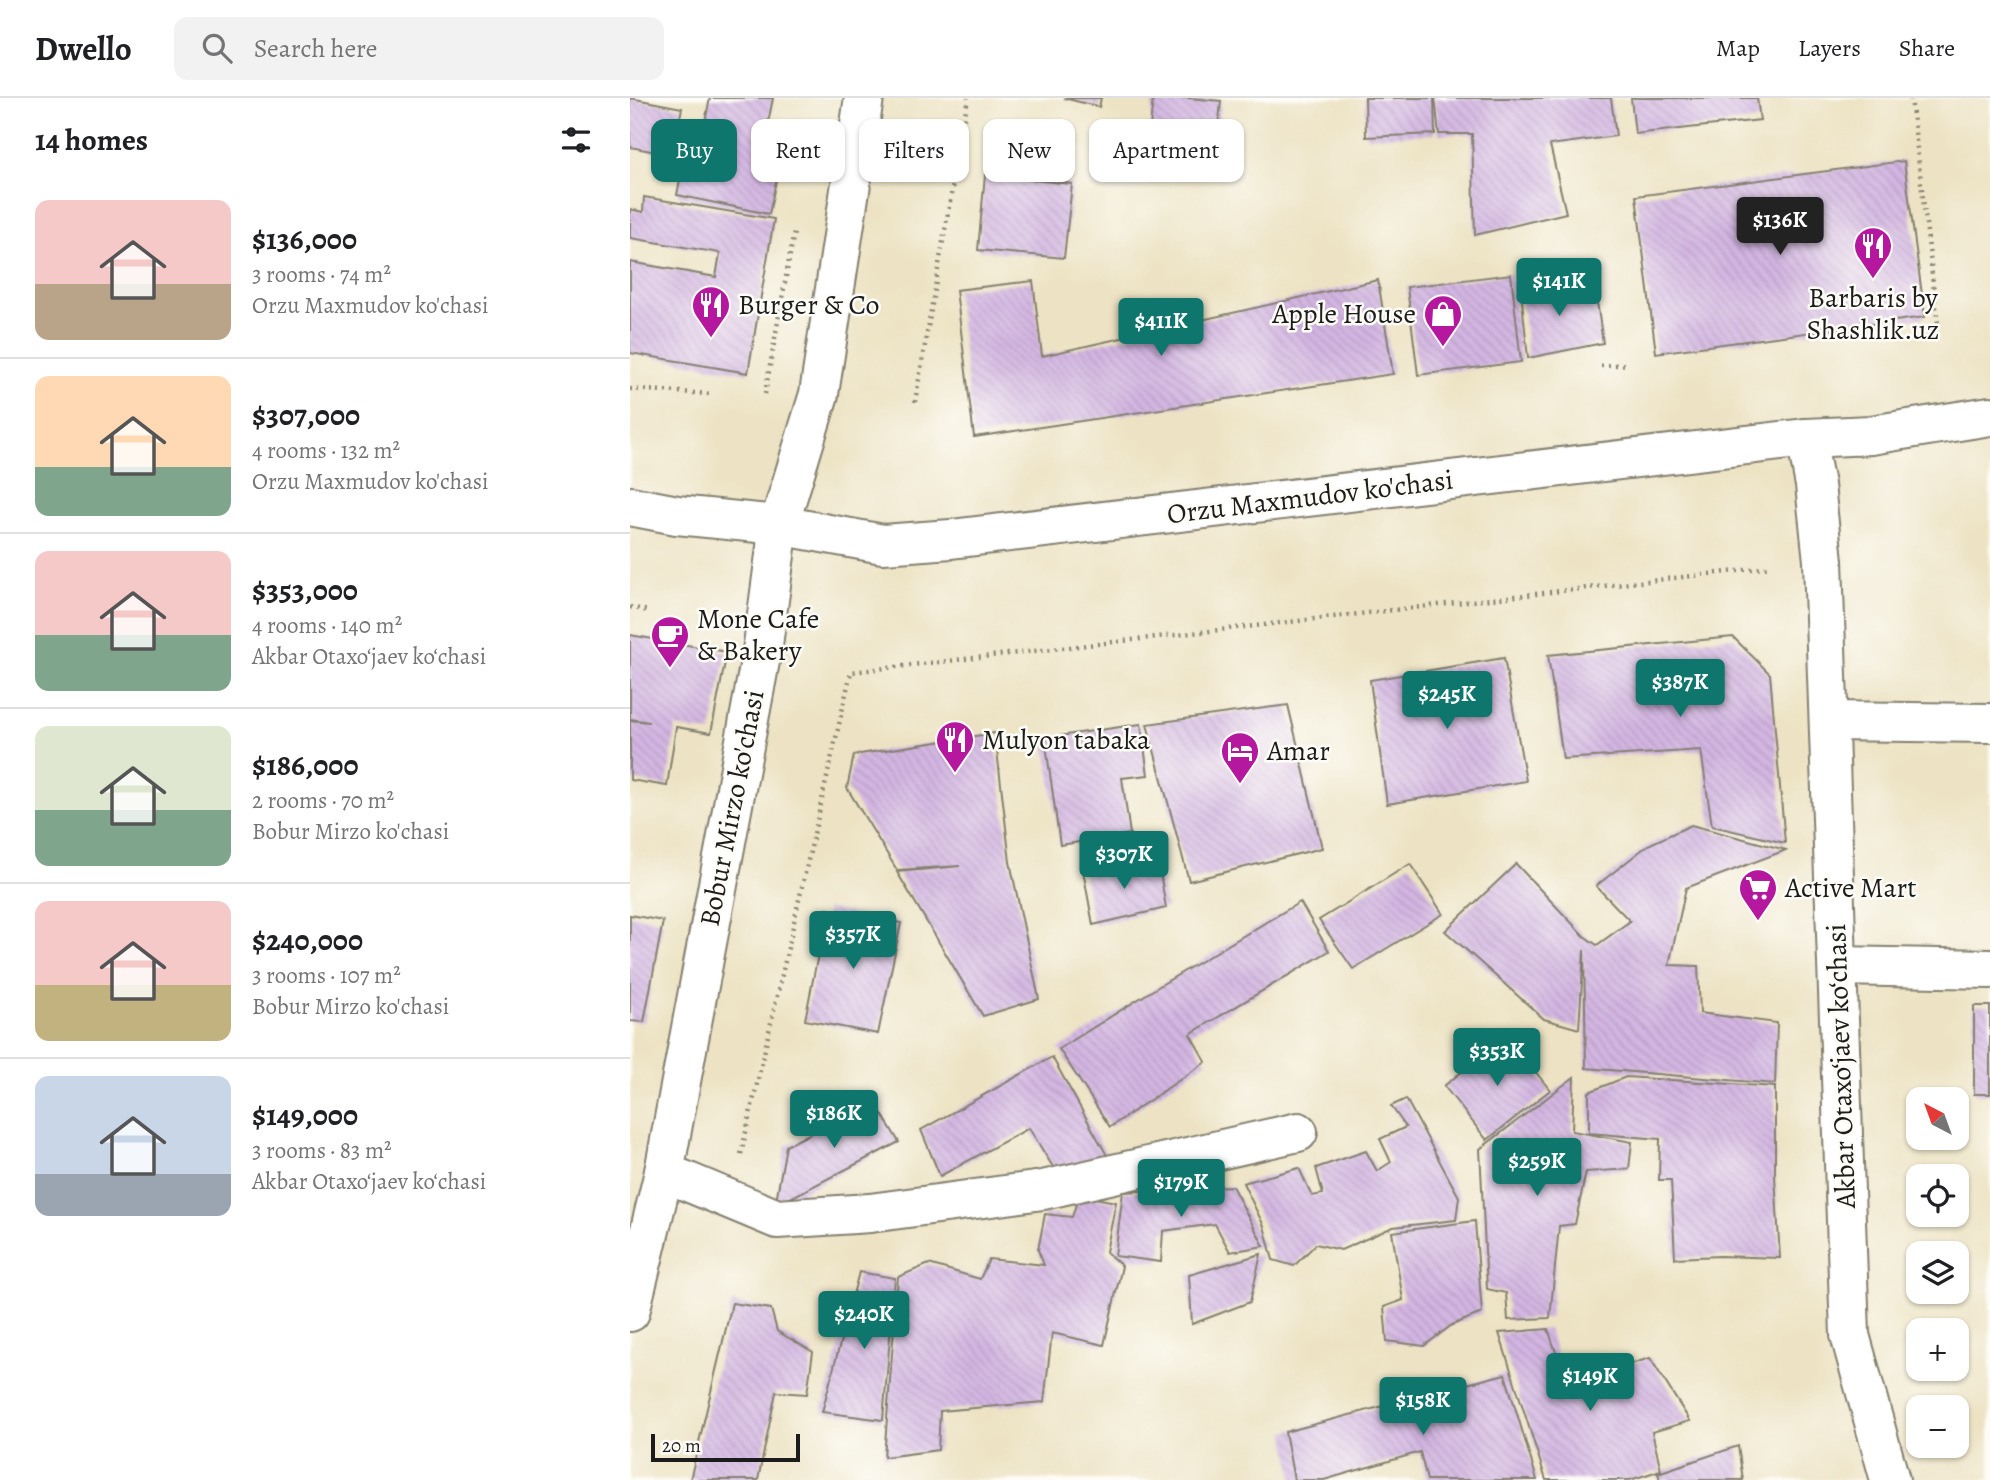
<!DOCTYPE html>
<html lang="en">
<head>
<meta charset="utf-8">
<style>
	:root { --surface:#fff; --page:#f2f2f2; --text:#202124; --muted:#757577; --line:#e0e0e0; --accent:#0f766e }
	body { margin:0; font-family:Alegreya,serif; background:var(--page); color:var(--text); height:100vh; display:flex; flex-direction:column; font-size:26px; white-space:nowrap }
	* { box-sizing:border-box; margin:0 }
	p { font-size:23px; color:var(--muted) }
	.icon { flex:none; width:38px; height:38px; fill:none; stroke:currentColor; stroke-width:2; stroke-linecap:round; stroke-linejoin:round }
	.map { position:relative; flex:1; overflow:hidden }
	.panel { display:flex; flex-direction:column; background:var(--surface); width:630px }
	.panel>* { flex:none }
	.hud { position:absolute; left:21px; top:21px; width:665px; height:63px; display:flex; gap:14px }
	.needle { width:46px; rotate:319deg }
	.buttons { position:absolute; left:1276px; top:989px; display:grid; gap:14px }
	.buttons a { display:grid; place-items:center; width:63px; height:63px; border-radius:14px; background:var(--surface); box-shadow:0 2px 5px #0004; font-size:35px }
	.scale { position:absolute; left:21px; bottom:18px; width:149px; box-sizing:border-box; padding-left:7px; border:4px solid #1c1c1c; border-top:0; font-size:19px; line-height:24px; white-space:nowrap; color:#1c1c1c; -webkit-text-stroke:5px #fdfcf7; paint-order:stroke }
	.price { position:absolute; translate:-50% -60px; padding:0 16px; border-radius:7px; background:var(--accent); color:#fff; font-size:23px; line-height:46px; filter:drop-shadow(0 2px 4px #0008) }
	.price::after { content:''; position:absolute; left:50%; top:42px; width:21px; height:16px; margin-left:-10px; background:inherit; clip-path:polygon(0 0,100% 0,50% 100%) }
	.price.on { background:#222; color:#fff }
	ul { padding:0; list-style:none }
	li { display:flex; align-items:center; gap:21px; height:175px; padding:0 35px }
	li+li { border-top:2px solid var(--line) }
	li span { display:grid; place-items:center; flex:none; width:196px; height:140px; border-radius:14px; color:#555 }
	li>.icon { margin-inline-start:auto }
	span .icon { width:84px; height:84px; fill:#fffc; stroke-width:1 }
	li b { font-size:30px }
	h2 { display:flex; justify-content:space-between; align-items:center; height:84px; padding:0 35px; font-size:30px }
	.tag { padding:0 24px; border-radius:14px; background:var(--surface); box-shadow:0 2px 5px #0004; font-size:24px; line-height:63px }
	.tag.on { background:var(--accent); color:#fff }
	header { display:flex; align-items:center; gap:42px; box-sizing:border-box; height:98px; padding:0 35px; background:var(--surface); border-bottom:2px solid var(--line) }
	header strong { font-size:33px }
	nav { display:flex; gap:38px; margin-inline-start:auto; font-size:24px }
	.search { width:490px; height:63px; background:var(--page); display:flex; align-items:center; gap:18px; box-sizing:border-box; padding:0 24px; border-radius:14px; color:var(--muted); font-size:26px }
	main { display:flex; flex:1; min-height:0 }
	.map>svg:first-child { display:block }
	.building { fill:url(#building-back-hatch) }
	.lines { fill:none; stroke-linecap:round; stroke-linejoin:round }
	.minor-casing { stroke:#848070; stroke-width:42 }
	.major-casing { stroke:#848070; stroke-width:42 }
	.path { stroke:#848070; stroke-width:4.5; stroke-dasharray:2 5; stroke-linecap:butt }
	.minor { stroke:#fff; stroke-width:38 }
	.major { stroke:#fff; stroke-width:38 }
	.labels { text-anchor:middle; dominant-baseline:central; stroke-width:5; stroke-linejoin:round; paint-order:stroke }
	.poi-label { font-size:28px; fill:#1c1c1c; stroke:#fdfcf7; text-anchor:start }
	.street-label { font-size:28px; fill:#1c1c1c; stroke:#fdfcf7 }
</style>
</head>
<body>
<header>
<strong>Dwello</strong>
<div class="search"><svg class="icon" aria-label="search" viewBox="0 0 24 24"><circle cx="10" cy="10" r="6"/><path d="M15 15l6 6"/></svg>Search here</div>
<nav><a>Map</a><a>Layers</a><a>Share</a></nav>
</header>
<main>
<section class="panel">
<h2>14 homes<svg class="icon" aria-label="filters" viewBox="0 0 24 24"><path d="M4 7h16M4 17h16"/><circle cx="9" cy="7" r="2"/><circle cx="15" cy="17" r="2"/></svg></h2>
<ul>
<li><span style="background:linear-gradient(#f6c9c9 60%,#b9a48a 0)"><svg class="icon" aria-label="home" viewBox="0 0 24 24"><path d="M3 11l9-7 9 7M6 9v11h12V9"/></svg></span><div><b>$136,000</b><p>3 rooms · 74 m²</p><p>Orzu Maxmudov ko'chasi</p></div></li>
<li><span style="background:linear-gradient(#ffd9b3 65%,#7fa58c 0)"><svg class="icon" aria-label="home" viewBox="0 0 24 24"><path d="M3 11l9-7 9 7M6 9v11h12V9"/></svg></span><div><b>$307,000</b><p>4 rooms · 132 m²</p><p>Orzu Maxmudov ko'chasi</p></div></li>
<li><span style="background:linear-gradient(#f6c9c9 60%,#7fa58c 0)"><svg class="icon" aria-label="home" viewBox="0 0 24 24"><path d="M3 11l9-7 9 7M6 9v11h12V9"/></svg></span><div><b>$353,000</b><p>4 rooms · 140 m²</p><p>Akbar Otaxo‘jaev ko‘chasi</p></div></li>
<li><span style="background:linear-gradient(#dfe7d0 60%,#7fa58c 0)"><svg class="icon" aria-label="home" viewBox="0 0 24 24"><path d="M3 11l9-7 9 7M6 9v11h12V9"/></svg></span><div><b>$186,000</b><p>2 rooms · 70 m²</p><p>Bobur Mirzo ko'chasi</p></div></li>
<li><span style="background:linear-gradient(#f6c9c9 60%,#c2b280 0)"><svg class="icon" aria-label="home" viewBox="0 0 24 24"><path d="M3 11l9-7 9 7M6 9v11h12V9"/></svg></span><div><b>$240,000</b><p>3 rooms · 107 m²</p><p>Bobur Mirzo ko'chasi</p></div></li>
<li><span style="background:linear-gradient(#c9d6e8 70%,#9aa5b1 0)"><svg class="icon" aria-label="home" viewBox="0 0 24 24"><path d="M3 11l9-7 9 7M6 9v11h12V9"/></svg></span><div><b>$149,000</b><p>3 rooms · 83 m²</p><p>Akbar Otaxo‘jaev ko‘chasi</p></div></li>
</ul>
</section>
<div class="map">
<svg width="1360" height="1382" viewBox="0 0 1360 1382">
	<defs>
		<pattern id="building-back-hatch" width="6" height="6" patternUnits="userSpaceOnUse" patternTransform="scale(1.75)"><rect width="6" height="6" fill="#d3b6e2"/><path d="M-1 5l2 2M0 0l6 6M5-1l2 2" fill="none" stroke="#b59cc1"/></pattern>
	</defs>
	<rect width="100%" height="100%" fill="#fdfcf7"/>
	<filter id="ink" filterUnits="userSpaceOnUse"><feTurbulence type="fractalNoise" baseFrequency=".0143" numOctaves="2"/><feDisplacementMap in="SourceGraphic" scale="14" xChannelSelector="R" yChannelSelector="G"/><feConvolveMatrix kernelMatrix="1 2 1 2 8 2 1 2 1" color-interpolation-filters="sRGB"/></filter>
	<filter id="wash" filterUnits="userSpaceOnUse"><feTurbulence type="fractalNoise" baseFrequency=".00686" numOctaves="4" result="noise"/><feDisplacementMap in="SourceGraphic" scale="28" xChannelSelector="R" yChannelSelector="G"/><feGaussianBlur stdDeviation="1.57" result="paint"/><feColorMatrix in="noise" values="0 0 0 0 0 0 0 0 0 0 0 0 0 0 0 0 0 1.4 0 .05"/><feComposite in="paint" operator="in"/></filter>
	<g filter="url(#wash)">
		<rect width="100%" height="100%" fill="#ede3c4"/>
		<g id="blocks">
			<g class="building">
				<path d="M0,0L52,10L42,57L0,49Z"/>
				<path d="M80,0H143L132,55L151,59L139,116L47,97L58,41L71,43Z"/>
				<path d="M434,0H471L469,9Z"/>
				<path d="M523,0H558L591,3L585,65L517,59Z"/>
				<path d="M735,0H804L805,36L736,39Z"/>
				<path d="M805,0H981L986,38L920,47L936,115L845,137L842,36H809Z"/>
				<path d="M1001,0H1127L1130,22L1005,36Z"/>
				<path d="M1274,63L1295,219L1026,255L1006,98Z"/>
				<path d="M355,77L442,86L434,160L348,152Z"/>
				<path d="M14,99L144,121L118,275L0,255V164L86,179L90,155L0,140V111L13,114Z"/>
				<path d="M881,176L891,264L788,277L777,189Z"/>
				<path d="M748,182L763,276L344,339L326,192L403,183L412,258Z"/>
				<path d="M890,183L965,190L973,245L898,260Z"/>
				<path d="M0,537L97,554L81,635L46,629L37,688L0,682V622L19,624L0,621Z"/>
				<path d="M1103,539L1140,576L1155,745L1082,728L1071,652L933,661L918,557Z"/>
				<path d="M874,560L896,683L757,706L740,582Z"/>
				<path d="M658,607L692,750L559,783L517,626Z"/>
				<path d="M511,626L518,677L492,680L500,736L430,747L415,640Z"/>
				<path d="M365,635L380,764L409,901L353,918L267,774L330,768L267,772L217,690L224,657Z"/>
				<path d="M1061,727L1156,752L1056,790L1039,867L1068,868L1070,915L1147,925L1145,986L956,970L954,852L949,931L914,921L815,833L886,766L954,838L967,847L1000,823L966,788L1018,747Z"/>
				<path d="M528,762L536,810L463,827L453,772Z"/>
				<path d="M780,766L813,816L723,871L689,822Z"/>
				<path d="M670,804L699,853L560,936L576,964L480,1029L429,951L531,887Z"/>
				<path d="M197,811L271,825L248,936L175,922Z"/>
				<path d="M0,817L33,823L14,924L0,923Z"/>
				<rect x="1344" y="908" width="16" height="88"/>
				<path d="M877,938L920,992L857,1042L814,988Z"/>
				<path d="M422,959L483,1068L431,1082L399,1030L310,1078L291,1032Z"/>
				<path d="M944,979L942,1033L1002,1044L999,1071L956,1074L945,1126L929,1128L920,1220L878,1222L876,1195L857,1191L850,1051Z"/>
				<path d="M996,979L1145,989V1078L1150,1160L1090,1158L1045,1160L1041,1082H1029L1030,1041L959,1035V994Z"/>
				<path d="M776,1001L829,1099L826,1122L763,1129L711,1152L686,1146L664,1168L643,1162L634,1128L613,1085L669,1070L682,1098L693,1096L686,1070L736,1053L747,1073L761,1064L750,1041L776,1029L761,1008Z"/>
				<path d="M244,1003L269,1044L145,1108L156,1048Z"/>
				<path d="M602,1088L634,1148L600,1154L585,1126L533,1133L531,1164L485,1158L493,1094Z"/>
				<path d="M449,1097L486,1104L476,1154L492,1168L474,1247L422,1235L414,1304L310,1313L308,1352L254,1359L268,1179L299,1166L350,1181L359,1161L414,1167L408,1152L415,1116L442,1119Z"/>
				<path d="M845,1123L852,1215L822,1227L794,1248L757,1243L754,1209L773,1202L762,1134Z"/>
				<path d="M631,1156L620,1204L562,1226L559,1177Z"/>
				<path d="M229,1174L265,1180L253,1322L192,1314Z"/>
				<path d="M102,1205L141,1211L147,1233L183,1254L177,1296L146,1294L128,1382H60Z"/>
				<path d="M918,1231L937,1286L1020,1260L1060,1323L1022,1334L1031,1372L1000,1382H916L869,1235Z"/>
				<path d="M875,1276L907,1382H797L790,1354L694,1382H664L655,1334Z"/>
				<path d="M1108,1348L1113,1382H1030L1028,1375Z"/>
			</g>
		</g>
	</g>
	<g filter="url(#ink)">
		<use href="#blocks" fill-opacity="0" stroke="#848070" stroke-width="2"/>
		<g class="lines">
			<defs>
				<g id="minor">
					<path d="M1176,340L1185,387L1193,463L1220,1237L1260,1382"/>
					<path d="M1199,623L1360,625"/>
					<path d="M1208,868L1360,871"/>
					<path d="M34,1074L147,1121L240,1115L413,1092L668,1034"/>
				</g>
				<g id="major">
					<path d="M0,408L47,417L149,427L253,446L321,441L1176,340L1241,337L1360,318"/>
					<path d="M0,1214L34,1074L133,547L149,427L189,296L234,0"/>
				</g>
			</defs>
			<use href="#minor" class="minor-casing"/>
			<use href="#major" class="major-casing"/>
			<g class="path">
				<path d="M1281,0L1308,226"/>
				<path d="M971,268L997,266"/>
				<path d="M0,291L81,296"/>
				<path d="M135,296L164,134"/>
				<path d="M285,304L338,0"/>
				<path d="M0,509L18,513"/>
				<path d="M111,1056L221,574L1141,469"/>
			</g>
			<use href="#minor" class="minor"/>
			<use href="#major" class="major"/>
		</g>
	</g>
	<defs>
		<symbol id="restaurant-pin" viewBox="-11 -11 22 30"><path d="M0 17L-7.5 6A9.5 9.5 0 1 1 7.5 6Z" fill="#b5179e" stroke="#fdfcf7"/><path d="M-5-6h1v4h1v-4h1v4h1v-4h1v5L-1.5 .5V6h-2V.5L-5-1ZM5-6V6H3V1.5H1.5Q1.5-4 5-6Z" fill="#fff"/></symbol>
		<symbol id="shop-pin" viewBox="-11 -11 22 30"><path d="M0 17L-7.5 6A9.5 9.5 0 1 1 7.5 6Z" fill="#b5179e" stroke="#fdfcf7"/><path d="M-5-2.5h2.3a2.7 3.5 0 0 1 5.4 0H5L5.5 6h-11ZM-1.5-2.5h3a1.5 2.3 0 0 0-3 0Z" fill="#fff"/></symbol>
		<symbol id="cafe-pin" viewBox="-11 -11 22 30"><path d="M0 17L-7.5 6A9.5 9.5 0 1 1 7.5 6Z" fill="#b5179e" stroke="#fdfcf7"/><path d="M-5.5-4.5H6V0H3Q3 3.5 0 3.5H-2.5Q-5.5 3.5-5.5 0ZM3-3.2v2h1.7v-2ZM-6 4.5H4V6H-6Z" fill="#fff"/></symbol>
		<symbol id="hotel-pin" viewBox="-11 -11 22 30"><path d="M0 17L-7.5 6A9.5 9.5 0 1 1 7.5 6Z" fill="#b5179e" stroke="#fdfcf7"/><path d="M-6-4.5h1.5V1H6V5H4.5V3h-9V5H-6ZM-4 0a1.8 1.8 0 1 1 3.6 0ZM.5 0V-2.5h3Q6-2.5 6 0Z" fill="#fff"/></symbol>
		<symbol id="supermarket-pin" viewBox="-11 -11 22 30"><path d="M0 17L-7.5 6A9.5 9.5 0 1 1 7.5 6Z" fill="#b5179e" stroke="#fdfcf7"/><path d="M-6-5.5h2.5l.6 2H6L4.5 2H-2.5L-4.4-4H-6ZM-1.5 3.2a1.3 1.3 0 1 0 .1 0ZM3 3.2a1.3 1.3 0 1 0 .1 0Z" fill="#fff"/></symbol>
	</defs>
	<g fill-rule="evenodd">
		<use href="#restaurant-pin" x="1221" y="126" width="44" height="60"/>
		<use href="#restaurant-pin" x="59" y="185" width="44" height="60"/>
		<use href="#shop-pin" x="791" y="194" width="44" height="60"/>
		<use href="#cafe-pin" x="18" y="515" width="44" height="60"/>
		<use href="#restaurant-pin" x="303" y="620" width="44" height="60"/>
		<use href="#hotel-pin" x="588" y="631" width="44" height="60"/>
		<use href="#supermarket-pin" x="1106" y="768" width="44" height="60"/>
	</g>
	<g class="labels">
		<g class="poi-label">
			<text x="1243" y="200" text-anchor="middle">Barbaris by<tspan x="1243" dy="32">Shashlik.uz</tspan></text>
			<text x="108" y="207">Burger &amp; Co</text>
			<text x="786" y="216" text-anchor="end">Apple House</text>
			<text x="67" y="521">Mone Cafe<tspan x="67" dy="32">&amp; Bakery</tspan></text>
			<text x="352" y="642">Mulyon tabaka</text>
			<text x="637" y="653">Amar</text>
			<text x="1155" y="790">Active Mart</text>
		</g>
		<g class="street-label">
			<text transform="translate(680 399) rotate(-7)">Orzu Maxmudov ko'chasi</text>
			<text transform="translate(102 710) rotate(-79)">Bobur Mirzo ko'chasi</text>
			<text transform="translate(1211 968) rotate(-92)">Akbar Otaxo‘jaev ko‘chasi</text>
		</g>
	</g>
</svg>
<div class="buttons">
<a><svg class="needle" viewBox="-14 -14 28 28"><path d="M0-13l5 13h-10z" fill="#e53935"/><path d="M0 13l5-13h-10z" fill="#757577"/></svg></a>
<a><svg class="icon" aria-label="locate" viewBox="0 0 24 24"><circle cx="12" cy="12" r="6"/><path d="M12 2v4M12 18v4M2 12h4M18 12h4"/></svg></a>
<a><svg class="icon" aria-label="layers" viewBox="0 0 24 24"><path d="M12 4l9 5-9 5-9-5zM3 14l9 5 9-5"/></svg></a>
<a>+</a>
<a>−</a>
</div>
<div class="scale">20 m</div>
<b class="price on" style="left:1150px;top:159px">$136K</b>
<b class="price" style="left:929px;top:220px">$141K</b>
<b class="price" style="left:531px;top:260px">$411K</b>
<b class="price" style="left:1050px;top:621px">$387K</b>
<b class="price" style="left:817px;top:633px">$245K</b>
<b class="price" style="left:494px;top:793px">$307K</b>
<b class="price" style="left:223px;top:873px">$357K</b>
<b class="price" style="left:867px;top:990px">$353K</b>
<b class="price" style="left:204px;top:1052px">$186K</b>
<b class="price" style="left:907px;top:1100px">$259K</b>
<b class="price" style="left:551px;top:1121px">$179K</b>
<b class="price" style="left:234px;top:1253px">$240K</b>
<b class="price" style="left:960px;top:1315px">$149K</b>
<b class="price" style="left:793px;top:1339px">$158K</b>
<div class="hud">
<a class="tag on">Buy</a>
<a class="tag">Rent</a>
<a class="tag">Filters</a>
<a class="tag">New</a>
<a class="tag">Apartment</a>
</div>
</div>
</main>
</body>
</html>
